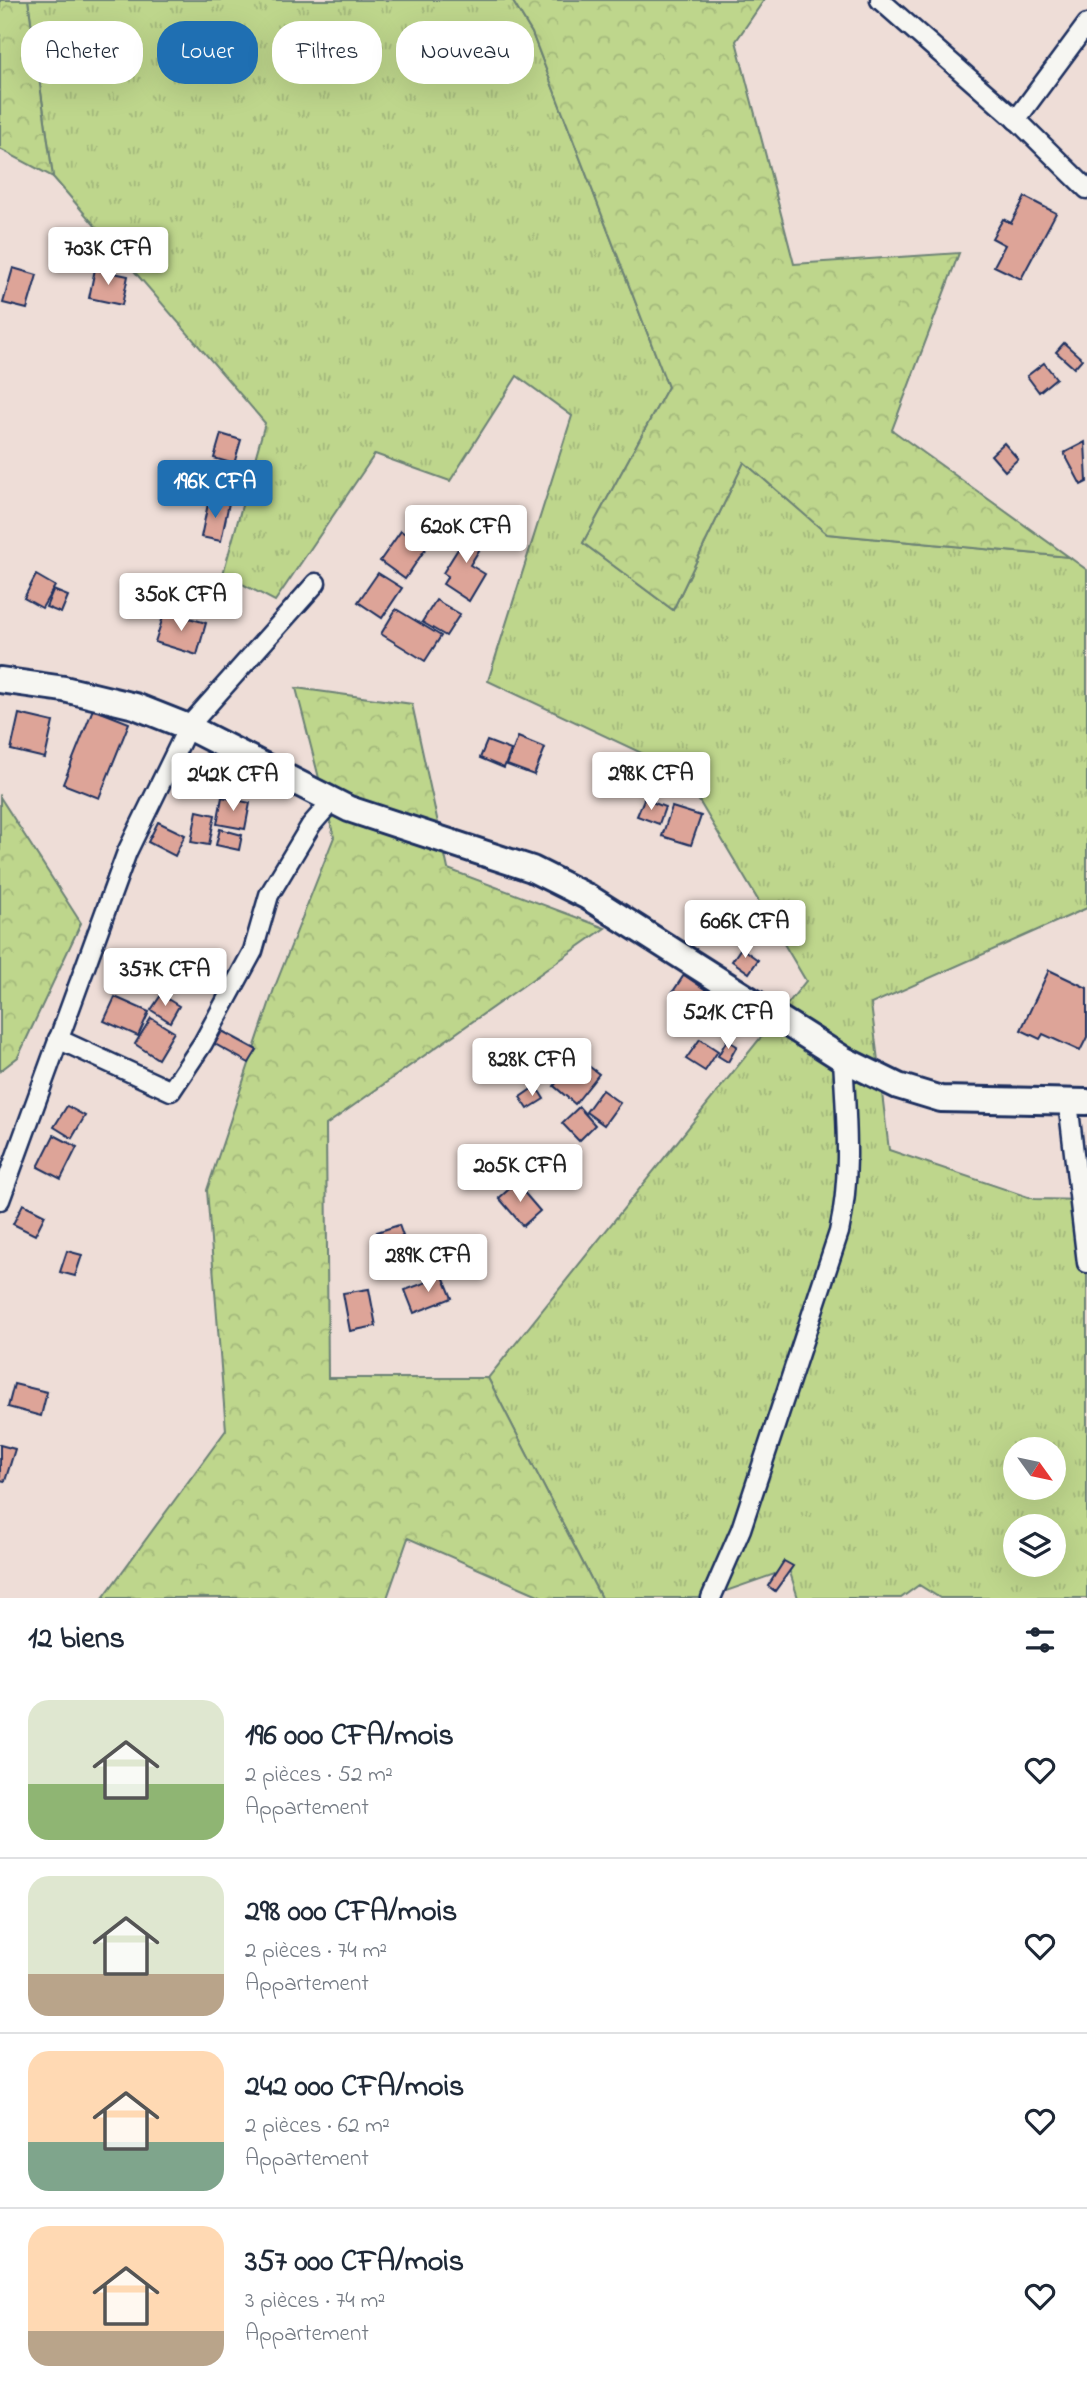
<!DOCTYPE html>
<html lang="fr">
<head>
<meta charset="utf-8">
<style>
	:root { --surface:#fff; --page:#f2f2f3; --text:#1f2937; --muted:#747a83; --line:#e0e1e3; --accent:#1f6fb2 }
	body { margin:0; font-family:"Indie Flower",sans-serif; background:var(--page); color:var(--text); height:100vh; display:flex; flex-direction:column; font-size:26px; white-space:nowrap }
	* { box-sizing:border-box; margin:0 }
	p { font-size:23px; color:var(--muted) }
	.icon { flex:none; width:38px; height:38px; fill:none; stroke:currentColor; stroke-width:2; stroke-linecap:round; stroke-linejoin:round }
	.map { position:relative; height:1598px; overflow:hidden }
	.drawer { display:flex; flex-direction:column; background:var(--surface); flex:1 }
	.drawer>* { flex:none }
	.banner { position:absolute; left:21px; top:21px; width:700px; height:63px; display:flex; gap:14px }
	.needle { width:46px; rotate:123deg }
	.buttons { position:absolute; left:1003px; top:1437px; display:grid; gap:14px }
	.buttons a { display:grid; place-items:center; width:63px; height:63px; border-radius:50%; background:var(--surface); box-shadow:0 7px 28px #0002; font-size:35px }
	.price { position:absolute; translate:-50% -60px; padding:0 16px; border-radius:7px; background:#fff; color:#222; font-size:23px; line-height:46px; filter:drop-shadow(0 2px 4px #0008) }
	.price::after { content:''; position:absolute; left:50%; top:42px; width:21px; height:16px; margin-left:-10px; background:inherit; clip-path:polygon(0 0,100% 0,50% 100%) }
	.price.selected { background:var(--accent); color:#fff }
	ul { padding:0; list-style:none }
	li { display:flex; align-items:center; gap:21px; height:175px; padding:0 28px }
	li+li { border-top:2px solid var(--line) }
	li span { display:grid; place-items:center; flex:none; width:196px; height:140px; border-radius:21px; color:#555 }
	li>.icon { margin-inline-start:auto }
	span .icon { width:84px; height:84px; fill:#fffc; stroke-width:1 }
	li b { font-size:30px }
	h2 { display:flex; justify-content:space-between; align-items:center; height:84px; padding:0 28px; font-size:30px }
	.tag { padding:0 24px; border-radius:28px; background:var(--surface); box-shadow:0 7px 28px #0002; font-size:24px; line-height:63px }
	.tag.selected { background:var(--accent); color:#fff }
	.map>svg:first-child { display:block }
	.grass { fill:url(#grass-tufts); stroke:#6c8275; stroke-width:2; fill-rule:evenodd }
	.forest { fill:url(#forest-crowns); stroke:#6c8275; stroke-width:2 }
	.building { fill:#dda498; stroke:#1b2f5e; stroke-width:2 }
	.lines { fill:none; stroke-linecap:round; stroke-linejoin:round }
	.street-casing { stroke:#1b2f5e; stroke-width:23 }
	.secondary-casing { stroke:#1b2f5e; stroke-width:30 }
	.street { stroke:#f6f6f2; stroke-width:18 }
	.secondary { stroke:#f6f6f2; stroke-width:24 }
</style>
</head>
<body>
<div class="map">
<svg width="1087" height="1598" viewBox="0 0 1087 1598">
	<defs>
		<pattern id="grass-tufts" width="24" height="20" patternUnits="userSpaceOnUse" patternTransform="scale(1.75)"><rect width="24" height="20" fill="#bed68c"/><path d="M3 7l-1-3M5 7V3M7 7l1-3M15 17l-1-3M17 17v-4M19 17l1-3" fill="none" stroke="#a3b87b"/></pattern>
		<pattern id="forest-crowns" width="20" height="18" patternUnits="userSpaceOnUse" patternTransform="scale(1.75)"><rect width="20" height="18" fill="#bed68c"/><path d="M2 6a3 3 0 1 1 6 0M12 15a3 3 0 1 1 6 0" fill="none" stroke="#a3b87b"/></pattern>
	</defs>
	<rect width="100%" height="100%" fill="#eeddd7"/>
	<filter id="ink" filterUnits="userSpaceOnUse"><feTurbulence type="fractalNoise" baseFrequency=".0143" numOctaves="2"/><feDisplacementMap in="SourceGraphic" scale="14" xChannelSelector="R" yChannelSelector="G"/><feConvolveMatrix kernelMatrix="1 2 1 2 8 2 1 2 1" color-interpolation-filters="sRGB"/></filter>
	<g filter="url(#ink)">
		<path class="grass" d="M28,0H512L532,33L668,387L583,543L673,610L744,462L828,534L1069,557L1087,570V908L871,1004L889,1150L1034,1199L1087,1200V1598H940L919,1585L901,1598H798L789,1569L706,1598H601L488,1378L806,981L682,772L488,681L572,416L517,376L450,481L375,454L275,601L223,574L265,423L53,177ZM1015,1449H1054V1488H1015ZM1015,1526H1054V1564H1015Z"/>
		<g class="forest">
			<path d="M0,0H28L53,177L0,149Z"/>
			<path d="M512,0H764L736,41L794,264L959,253L892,430L1069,557L827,534L744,462L673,610L583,543L668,387L532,33Z"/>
			<path d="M296,688L412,704L448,869L605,928L326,1125L328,1378H488L601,1598H545L408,1538L387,1598H103L226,1430L207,1190L274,989L334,837Z"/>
			<path d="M0,797L81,923L18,1057L0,1071Z"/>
		</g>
		<g class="building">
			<path d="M1025,197L1056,213L1021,279L994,266L1005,245L992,238L1003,219L1011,223Z"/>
			<path d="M13,268L37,275L27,309L3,303Z"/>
			<path d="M95,269L128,276L122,305L89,298Z"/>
			<path d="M1064,343L1082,359L1074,368L1056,352Z"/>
			<path d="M1044,363L1056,378L1039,392L1027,376Z"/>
			<path d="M221,434L241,440L234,464L214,458Z"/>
			<path d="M1085,442L1087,482L1081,485L1064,453Z"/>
			<path d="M1004,443L1018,459L1005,471L991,455Z"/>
			<path d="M209,499L229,503L221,541L201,537Z"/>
			<path d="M473,525L489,534L470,565L485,574L469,601L443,584L448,576L443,573Z"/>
			<path d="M401,531L426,548L405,579L380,561Z"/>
			<path d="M378,573L402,588L382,618L358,602Z"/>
			<path d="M36,575L55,586L42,608L24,598Z"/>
			<path d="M53,590L68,596L61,613L46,607Z"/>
			<path d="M436,600L460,614L446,636L422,622Z"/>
			<path d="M396,609L441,636L425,661L381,634Z"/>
			<path d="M165,611L206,623L197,655L155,642Z"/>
			<path d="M93,709L129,723L99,798L63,784Z"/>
			<path d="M19,714L53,722L45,758L11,750Z"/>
			<path d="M518,737L545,748L534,775L507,765Z"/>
			<path d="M487,741L511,750L504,768L480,758Z"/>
			<path d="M222,797L250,803L245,829L217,824Z"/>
			<path d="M644,799L665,807L659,824L637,816Z"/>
			<path d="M672,807L701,816L691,845L662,836Z"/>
			<path d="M197,811L215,815L209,845L191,842Z"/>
			<path d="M158,822L185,835L175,856L148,842Z"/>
			<path d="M220,829L242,835L239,850L216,845Z"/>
			<path d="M741,948L758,960L749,973L732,961Z"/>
			<path d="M1049,970L1087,988V1037L1080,1051L1043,1034L1040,1039L1021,1030Z"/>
			<path d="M684,975L706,990L693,1008L672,993Z"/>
			<path d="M161,995L179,1006L170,1022L151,1010Z"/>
			<path d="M115,997L149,1012L138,1036L104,1021Z"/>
			<path d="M151,1018L174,1032L158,1059L135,1044Z"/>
			<path d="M222,1031L257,1050L249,1063L215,1044Z"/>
			<path d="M700,1039L718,1051L705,1071L686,1059Z"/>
			<path d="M727,1040L737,1046L728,1062L718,1056Z"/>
			<path d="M577,1057L599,1074L575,1104L554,1086Z"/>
			<path d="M536,1086L544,1099L528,1109L520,1097Z"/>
			<path d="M602,1090L620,1103L604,1125L586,1112Z"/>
			<path d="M67,1106L85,1116L72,1138L54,1127Z"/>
			<path d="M579,1107L595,1125L579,1141L562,1123Z"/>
			<path d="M54,1135L77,1147L61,1179L38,1167Z"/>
			<path d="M516,1183L540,1211L523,1226L499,1198Z"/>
			<path d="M23,1204L45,1215L35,1235L13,1224Z"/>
			<path d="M399,1225L403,1236L381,1243L377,1232Z"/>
			<path d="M67,1251L82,1255L75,1276L60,1272Z"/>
			<path d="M443,1276L452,1298L414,1313L405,1290Z"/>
			<path d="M369,1289L376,1326L350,1331L343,1293Z"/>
			<path d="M14,1384L47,1392L41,1416L8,1407Z"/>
			<path d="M0,1445L15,1449L5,1481L0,1480Z"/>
			<path d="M784,1561L793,1566L775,1591L768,1586Z"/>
		</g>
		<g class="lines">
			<defs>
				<g id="street">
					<path d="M880,0L1021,124L1087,189"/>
					<path d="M1016,120L1087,24"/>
					<path d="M58,1039L171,1091L203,1043L253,951L269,895L311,825L332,801"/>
					<path d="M1068,1102L1087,1263"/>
					<path d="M0,1200L127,852L188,727L316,583"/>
					<path d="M711,1598L741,1529L839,1232C852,1174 846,1118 843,1059"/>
				</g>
				<path id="secondary" d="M0,680L64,689L135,706L188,727L349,809L532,869L588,897L843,1059L898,1086L941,1099L1087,1102"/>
			</defs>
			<use href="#street" class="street-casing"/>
			<use href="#secondary" class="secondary-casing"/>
			<use href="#street" class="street"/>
			<use href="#secondary" class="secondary"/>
		</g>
	</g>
</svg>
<div class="buttons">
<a><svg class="needle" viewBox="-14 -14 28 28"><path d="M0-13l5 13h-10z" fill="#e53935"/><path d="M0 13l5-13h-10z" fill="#747a83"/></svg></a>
<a><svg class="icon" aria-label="layers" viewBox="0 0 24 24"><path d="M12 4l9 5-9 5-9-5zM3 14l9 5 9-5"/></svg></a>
</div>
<b class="price" style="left:108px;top:287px">703K CFA</b>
<b class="price selected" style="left:215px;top:520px">196K CFA</b>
<b class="price" style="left:466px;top:565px">620K CFA</b>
<b class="price" style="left:181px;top:633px">350K CFA</b>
<b class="price" style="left:651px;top:812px">298K CFA</b>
<b class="price" style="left:233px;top:813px">242K CFA</b>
<b class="price" style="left:745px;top:960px">606K CFA</b>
<b class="price" style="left:165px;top:1008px">357K CFA</b>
<b class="price" style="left:728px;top:1051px">521K CFA</b>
<b class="price" style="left:532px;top:1098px">828K CFA</b>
<b class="price" style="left:520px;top:1204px">205K CFA</b>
<b class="price" style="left:428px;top:1294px">289K CFA</b>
<div class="banner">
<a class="tag">Acheter</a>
<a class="tag selected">Louer</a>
<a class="tag">Filtres</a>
<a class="tag">Nouveau</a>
</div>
</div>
<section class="drawer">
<h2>12 biens<svg class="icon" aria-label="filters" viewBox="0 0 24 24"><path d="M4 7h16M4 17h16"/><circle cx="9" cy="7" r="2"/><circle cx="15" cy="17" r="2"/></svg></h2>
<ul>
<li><span style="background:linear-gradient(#dfe7d0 60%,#8fb573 0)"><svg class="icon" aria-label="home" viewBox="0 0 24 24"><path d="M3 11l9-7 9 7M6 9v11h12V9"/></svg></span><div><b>196 000 CFA/mois</b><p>2 pièces · 52 m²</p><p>Appartement</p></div><svg class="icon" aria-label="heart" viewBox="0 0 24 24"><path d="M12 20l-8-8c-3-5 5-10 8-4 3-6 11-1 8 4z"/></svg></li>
<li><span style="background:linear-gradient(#dfe7d0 70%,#b9a48a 0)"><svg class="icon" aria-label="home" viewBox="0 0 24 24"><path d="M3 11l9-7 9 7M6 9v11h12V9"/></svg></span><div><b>298 000 CFA/mois</b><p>2 pièces · 74 m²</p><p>Appartement</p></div><svg class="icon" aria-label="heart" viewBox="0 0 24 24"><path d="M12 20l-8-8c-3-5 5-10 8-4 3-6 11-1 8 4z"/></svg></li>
<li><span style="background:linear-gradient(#ffd9b3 65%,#7fa58c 0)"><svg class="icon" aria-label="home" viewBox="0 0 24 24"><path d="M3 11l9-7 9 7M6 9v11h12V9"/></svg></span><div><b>242 000 CFA/mois</b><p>2 pièces · 62 m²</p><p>Appartement</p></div><svg class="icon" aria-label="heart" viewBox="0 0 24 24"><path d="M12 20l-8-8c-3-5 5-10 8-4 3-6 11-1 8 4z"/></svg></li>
<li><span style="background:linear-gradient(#ffd9b3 75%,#b9a48a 0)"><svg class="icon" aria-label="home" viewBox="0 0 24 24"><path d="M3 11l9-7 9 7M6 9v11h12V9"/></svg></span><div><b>357 000 CFA/mois</b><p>3 pièces · 74 m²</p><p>Appartement</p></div><svg class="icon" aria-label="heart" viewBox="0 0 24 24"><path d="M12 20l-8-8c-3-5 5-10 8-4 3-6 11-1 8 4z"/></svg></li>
</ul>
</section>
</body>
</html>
